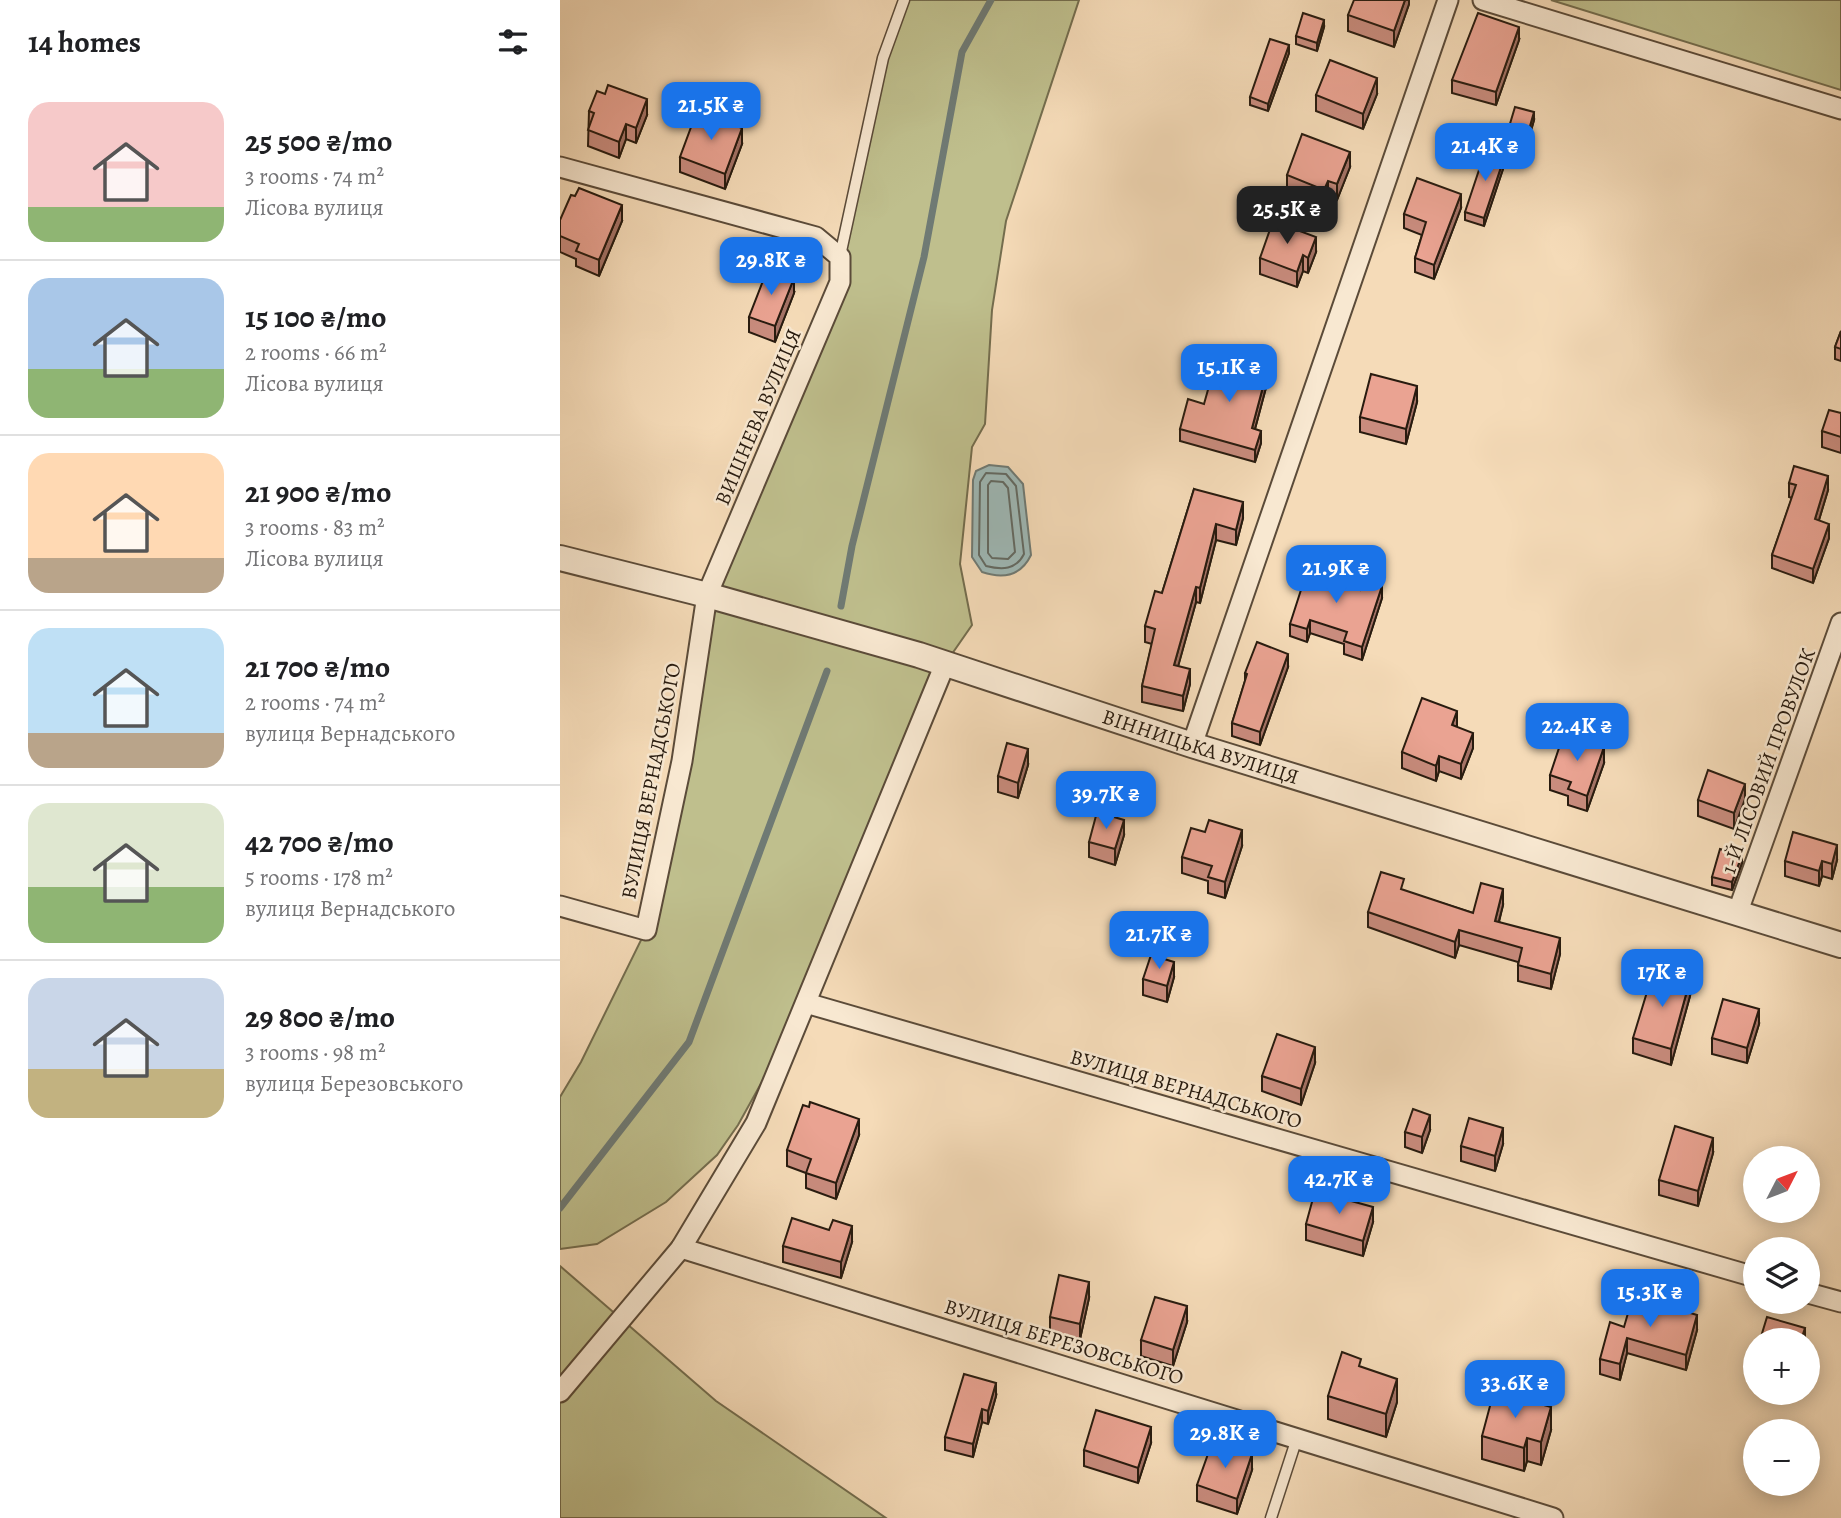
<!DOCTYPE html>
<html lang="en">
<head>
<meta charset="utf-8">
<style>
	:root { --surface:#fff; --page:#f2f2f2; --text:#202124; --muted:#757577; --line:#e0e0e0; --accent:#1a73e8 }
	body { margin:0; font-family:Alegreya,serif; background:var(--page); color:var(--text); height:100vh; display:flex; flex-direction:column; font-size:26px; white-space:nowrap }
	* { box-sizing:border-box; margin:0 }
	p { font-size:23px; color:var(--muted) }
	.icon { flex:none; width:38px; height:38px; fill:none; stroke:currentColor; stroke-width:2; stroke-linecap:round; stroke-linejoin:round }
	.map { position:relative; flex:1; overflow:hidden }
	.panel { display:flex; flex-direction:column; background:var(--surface); width:560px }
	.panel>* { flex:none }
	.needle { width:46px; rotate:48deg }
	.tools { position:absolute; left:1183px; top:1146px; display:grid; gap:14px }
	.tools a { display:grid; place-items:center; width:77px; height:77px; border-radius:50%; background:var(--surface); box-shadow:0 4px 18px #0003; font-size:35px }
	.price { position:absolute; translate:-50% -60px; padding:0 16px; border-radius:14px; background:var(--accent); color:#fff; font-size:23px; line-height:46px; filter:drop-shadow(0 2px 4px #0008) }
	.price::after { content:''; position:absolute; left:50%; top:42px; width:21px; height:16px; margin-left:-10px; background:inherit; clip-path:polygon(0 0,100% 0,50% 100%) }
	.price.selected { background:#222; color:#fff }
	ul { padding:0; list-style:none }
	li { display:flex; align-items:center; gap:21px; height:175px; padding:0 28px }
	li+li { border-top:2px solid var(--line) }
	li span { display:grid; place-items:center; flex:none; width:196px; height:140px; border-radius:21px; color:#555 }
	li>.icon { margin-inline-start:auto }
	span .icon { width:84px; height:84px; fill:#fffc; stroke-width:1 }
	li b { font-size:30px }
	h2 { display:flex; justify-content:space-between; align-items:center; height:84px; padding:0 28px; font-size:30px }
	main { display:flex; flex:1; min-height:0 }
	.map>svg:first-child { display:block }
	.green { fill:#bfbf8d; stroke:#746d4e; stroke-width:2 }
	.water { fill:#9eb9b7; stroke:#6f7a74; stroke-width:2 }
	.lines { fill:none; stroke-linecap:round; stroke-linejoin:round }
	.shore { stroke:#636a63; stroke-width:2 }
	.stream { stroke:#6f7a74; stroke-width:7 }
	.service-casing { stroke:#5b4b39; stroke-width:13 }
	.minor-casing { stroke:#5b4b39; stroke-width:23 }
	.tertiary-casing { stroke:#5b4b39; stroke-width:28 }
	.service { stroke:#f8e8d1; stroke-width:10 }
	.minor { stroke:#f8e8d1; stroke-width:19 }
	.tertiary { stroke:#f8e8d1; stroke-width:24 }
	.wall { fill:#c98c7e; stroke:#281b0f; stroke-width:2 }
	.shaded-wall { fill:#a47266; stroke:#281b0f; stroke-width:2 }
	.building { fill:#eaa392; stroke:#281b0f; stroke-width:2 }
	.labels { text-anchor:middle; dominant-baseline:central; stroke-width:5; stroke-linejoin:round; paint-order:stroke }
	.street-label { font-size:21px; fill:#281b0f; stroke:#f8e8d1 }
</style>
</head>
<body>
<main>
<section class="panel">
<h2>14 homes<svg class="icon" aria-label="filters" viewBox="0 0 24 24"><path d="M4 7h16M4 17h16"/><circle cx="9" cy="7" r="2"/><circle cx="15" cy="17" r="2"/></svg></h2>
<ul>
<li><span style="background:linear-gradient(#f6c9c9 75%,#8fb573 0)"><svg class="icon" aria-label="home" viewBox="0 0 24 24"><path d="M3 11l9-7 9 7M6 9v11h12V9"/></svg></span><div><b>25 500 ₴/mo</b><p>3 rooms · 74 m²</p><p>Лісова вулиця</p></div></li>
<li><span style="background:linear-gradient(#a9c7e8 65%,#8fb573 0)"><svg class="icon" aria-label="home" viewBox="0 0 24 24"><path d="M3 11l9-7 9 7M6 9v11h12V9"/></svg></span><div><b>15 100 ₴/mo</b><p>2 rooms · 66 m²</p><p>Лісова вулиця</p></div></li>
<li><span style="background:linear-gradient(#ffd9b3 75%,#b9a48a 0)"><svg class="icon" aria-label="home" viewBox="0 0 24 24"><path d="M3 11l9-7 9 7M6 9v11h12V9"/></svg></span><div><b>21 900 ₴/mo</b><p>3 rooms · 83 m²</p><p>Лісова вулиця</p></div></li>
<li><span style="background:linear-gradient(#bfe0f5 75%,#b9a48a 0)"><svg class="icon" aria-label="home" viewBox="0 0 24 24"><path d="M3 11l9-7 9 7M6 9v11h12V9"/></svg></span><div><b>21 700 ₴/mo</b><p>2 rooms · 74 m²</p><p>вулиця Вернадського</p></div></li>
<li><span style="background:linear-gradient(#dfe7d0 60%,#8fb573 0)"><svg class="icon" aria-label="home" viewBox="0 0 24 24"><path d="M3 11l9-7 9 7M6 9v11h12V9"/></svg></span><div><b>42 700 ₴/mo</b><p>5 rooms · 178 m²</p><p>вулиця Вернадського</p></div></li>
<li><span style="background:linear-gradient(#c9d6e8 65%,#c2b280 0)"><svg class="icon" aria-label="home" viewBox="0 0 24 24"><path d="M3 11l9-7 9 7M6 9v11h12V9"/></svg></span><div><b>29 800 ₴/mo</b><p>3 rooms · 98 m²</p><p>вулиця Березовського</p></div></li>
</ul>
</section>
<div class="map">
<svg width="1281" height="1518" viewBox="0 0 1281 1518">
	<rect width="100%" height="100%" fill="#f5dbb8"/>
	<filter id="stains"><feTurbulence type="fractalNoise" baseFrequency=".00286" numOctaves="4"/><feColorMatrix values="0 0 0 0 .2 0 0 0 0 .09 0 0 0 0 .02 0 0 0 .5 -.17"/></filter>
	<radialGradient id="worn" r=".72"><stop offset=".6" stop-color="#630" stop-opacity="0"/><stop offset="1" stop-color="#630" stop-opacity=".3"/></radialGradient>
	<g class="green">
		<path d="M344,0H519L446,221L432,310L425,424L412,447L400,564L412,625L385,664L249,997L178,1125L157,1155L106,1202L37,1244L0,1249V1097L21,1062L86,930L147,595L280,282L323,58Z"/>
		<path d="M991,0H1281V90Z"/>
		<path d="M0,1266L156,1401L326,1518H0Z"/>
	</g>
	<path class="water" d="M429,465L448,467L463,484L471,555C461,576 443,579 422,572L412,557L413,480L416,471Z"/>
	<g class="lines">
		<g class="shore">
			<path d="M426,473L446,474L456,486L464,554C456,570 442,570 426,566L419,555L420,482Z"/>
			<path d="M431,481L443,482L448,488L455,552L448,559L432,558L428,553V485Z"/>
		</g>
		<g class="stream">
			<path d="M281,606L292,546L364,257L402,52L431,0"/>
			<path d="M0,1208L129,1042L267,671"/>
		</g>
		<defs>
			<g id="service">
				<path d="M280,256L323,58L344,0"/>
				<path d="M711,1518L737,1438"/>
			</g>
			<g id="minor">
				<path d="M923,0L1281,109"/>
				<path d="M0,167L256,237L280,257V282L147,595L122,761L86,930L0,906"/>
				<path d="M632,745L888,0"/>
				<path d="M1177,914L1281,623"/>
				<path d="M246,1003L1195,1277"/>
				<path d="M121,1248L993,1518"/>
				<path d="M1248,1293L1281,1302"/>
				<path d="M0,1392L121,1248L196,1123L385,664"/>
			</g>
			<g id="tertiary">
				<path id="s1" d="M0,558L147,595L359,655L632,745L1281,945"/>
			</g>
		</defs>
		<use href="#service" class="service-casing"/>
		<use href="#minor" class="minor-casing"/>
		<use href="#tertiary" class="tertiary-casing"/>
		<use href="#service" class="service"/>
		<use href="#minor" class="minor"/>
		<use href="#tertiary" class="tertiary"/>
	</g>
	<g class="wall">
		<path d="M849,0V4L834,47L788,31V15Z"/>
		<path d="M764,27L757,51L736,44V36Z"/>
		<path d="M959,40L936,105L892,93V80Z"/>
		<path d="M729,53L708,111L690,105V97Z"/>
		<path d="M817,94L803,129L756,111V95Z"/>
		<path d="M29,111L87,115L76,143L66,139L59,158L28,146Z"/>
		<path d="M974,120L968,141L949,135V127Z"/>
		<path d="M182,144L165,189L120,172V157Z"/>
		<path d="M945,163L924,226L905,220V212Z"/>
		<path d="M790,167L777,200L768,196L764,205L727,190V175Z"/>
		<path d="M901,208L874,279L855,272V258L862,235L844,228V214Z"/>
		<path d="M0,220L62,221L39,276L16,266V259L0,252Z"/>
		<path d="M756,252L748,273L743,271L737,287L700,274V258Z"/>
		<path d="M234,293L215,342L189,332V317Z"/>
		<path d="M1281,331V361L1275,359V347Z"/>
		<path d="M708,380L695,429L701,443L695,462L620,441V429L644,404Z"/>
		<path d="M857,402L846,444L800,432V417Z"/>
		<path d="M1281,413V453L1262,447V431Z"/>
		<path d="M1229,483L1268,490L1259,520L1269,538L1253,583L1212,568V555L1232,498L1229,497Z"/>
		<path d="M634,489L683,518L676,545L656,540L640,603L636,602L618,666L630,684L623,711L582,702V686L592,644L585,642V626L602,593Z"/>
		<path d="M767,579L822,598L802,660L784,654V644L750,633L747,642L730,636V624Z"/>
		<path d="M728,667L700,745L672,736V723L685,681V673Z"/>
		<path d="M897,727L913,748L901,779L879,771L876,781L842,768V752Z"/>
		<path d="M1044,763L1027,811L1008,805V796L990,790V775Z"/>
		<path d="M468,765L458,798L438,792V776Z"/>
		<path d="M1185,799L1174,829L1138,816V800Z"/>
		<path d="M564,835L555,865L529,857V842Z"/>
		<path d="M682,846L665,898L648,893V881L622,873V857Z"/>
		<path d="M1277,860L1272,879L1262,876L1259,886L1225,876V861Z"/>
		<path d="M1182,863L1172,890L1152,885V877Z"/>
		<path d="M844,891L913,913L943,905L939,922L1000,954L991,989L958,981V962L899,945L895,958L808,927V912Z"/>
		<path d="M614,977L607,1002L583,995V979Z"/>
		<path d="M1130,996L1111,1065L1073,1053V1038Z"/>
		<path d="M1199,1024L1187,1063L1152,1054V1038Z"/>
		<path d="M755,1063L741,1105L702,1091V1076Z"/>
		<path d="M870,1130L862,1153L845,1147V1132Z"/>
		<path d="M299,1135L276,1199L246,1188V1173L227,1166V1150Z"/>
		<path d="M943,1144L935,1171L901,1161V1146Z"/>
		<path d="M1153,1153L1138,1206L1099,1195V1180Z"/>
		<path d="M813,1222L803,1256L746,1240V1224Z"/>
		<path d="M292,1242L281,1278L223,1262V1246Z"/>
		<path d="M529,1298L520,1339L490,1332V1317Z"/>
		<path d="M627,1322L613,1366L581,1356V1340Z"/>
		<path d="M1064,1327L1137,1330L1126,1370L1067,1353L1060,1380L1040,1374V1359Z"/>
		<path d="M801,1367L837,1402L826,1437L768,1419V1396Z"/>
		<path d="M436,1396L428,1424L422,1422L413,1457L385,1450V1437Z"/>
		<path d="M991,1430L981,1465L967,1461L964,1471L922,1459V1436Z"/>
		<path d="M591,1443L578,1483L524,1466V1450Z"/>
		<path d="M692,1470L677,1514L637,1501V1485Z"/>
	</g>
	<g class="shaded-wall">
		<path d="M845,0H849V4L834,47V31Z"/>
		<path d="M764,20V27L757,51V43Z"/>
		<path d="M959,27V40L936,105V92Z"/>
		<path d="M729,45V53L708,111V104Z"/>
		<path d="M817,78V94L803,129V114Z"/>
		<path d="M87,99V115L76,143V128Z"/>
		<path d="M974,112V120L968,141V133Z"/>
		<path d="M66,124V139L59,158V142Z"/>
		<path d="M182,128V144L165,189V174Z"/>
		<path d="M790,152V167L777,200V184Z"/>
		<path d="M945,155V163L924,226V218Z"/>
		<path d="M768,181V196L764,205V190Z"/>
		<path d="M901,194V208L874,279V265Z"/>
		<path d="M62,205V221L39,276V260Z"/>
		<path d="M756,237V252L748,273V258Z"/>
		<path d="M743,255V271L737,287V272Z"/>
		<path d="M234,278V293L215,342V326Z"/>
		<path d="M708,368V380L692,440V428Z"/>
		<path d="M857,386V402L846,444V429Z"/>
		<path d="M701,431V443L695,462V450Z"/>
		<path d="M1268,476V490L1255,533V519Z"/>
		<path d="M683,502V518L676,545V530Z"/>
		<path d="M656,524V540L640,603V588Z"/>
		<path d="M1269,524V538L1253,583V569Z"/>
		<path d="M822,586V598L802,660V647Z"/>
		<path d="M636,587V602L614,681V665Z"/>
		<path d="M750,620V633L747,642V629Z"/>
		<path d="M728,654V667L700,745V732Z"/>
		<path d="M630,669V684L623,711V696Z"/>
		<path d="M897,711V727L892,725Z"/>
		<path d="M913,733V748L901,779V764Z"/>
		<path d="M1044,747V763L1027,811V796Z"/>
		<path d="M468,749V765L458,798V783Z"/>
		<path d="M879,756V771L876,781V766Z"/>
		<path d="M1185,784V799L1174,829V813Z"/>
		<path d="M564,820V835L555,865V849Z"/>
		<path d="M682,830V846L665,898V882Z"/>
		<path d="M1277,845V860L1272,879V864Z"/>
		<path d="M1182,855V863L1172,890V882Z"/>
		<path d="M1262,861V876L1259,886V871Z"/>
		<path d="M943,889V905L935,936V921Z"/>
		<path d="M899,930V945L895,958V942Z"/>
		<path d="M1000,938V954L991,989V974Z"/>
		<path d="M614,962V977L607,1002V986Z"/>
		<path d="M1130,980V996L1111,1065V1049Z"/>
		<path d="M1199,1009V1024L1187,1063V1048Z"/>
		<path d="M755,1047V1063L741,1105V1089Z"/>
		<path d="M870,1115V1130L862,1153V1137Z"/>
		<path d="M299,1119V1135L276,1199V1183Z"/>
		<path d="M943,1128V1144L935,1171V1156Z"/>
		<path d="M1153,1138V1153L1138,1206V1191Z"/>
		<path d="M813,1207V1222L803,1256V1241Z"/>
		<path d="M292,1226V1242L281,1278V1262Z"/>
		<path d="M529,1282V1298L520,1339V1324Z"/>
		<path d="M627,1306V1322L613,1366V1350Z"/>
		<path d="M1137,1315V1330L1126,1370V1355Z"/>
		<path d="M1245,1328V1340H1241Z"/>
		<path d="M1067,1338V1353L1060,1380V1364Z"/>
		<path d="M837,1379V1402L826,1437V1414Z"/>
		<path d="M436,1383V1396L428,1424V1411Z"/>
		<path d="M991,1407V1430L981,1465V1442Z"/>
		<path d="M422,1409V1422L413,1457V1444Z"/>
		<path d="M591,1427V1443L578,1483V1468Z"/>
		<path d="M967,1438V1461L964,1471V1448Z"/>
		<path d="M692,1454V1470L677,1514V1499Z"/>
	</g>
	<g class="building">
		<path d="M794,0H845L834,31L788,15Z"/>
		<path d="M743,13L764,20L757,43L736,36Z"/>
		<path d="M918,13L959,27L936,92L892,80Z"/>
		<path d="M710,39L729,45L708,104L690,97Z"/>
		<path d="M770,60L817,78L803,114L756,95Z"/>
		<path d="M48,85L87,99L76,128L66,124L59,142L28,130L34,113L29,111L37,91L45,94Z"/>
		<path d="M955,107L974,112L968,133L949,127Z"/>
		<path d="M137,111L182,128L165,174L120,157Z"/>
		<path d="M742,134L790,152L777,184L768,181L764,190L727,175Z"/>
		<path d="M926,149L945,155L924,218L905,212Z"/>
		<path d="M857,178L901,194L874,265L855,258L866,222L844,214Z"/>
		<path d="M19,188L62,205L39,260L16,251L19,244L0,236V220L11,195L15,196Z"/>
		<path d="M713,221L756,237L748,258L743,255L737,272L700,258Z"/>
		<path d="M208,268L234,278L215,326L189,317Z"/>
		<path d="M1281,331V349L1275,347Z"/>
		<path d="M658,354L708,368L692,428L701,431L695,450L620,429L628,399L644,404Z"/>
		<path d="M811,374L857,386L846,429L800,417Z"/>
		<path d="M1269,410L1281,413V437L1262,431Z"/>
		<path d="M1234,466L1268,476L1255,519L1269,524L1253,569L1212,555L1236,485L1229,483Z"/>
		<path d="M634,489L683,502L676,530L656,524L640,588L636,587L614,665L630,669L623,696L582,686L595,629L585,626L595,591L602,593Z"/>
		<path d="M750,562L767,568L764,578L800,590L803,580L822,586L802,647L784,641L787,632L750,620L747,629L730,624Z"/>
		<path d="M697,642L728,654L700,732L672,723L687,674L685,673Z"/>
		<path d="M862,698L897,711L892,725L913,733L901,764L879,756L876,766L842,752Z"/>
		<path d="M1004,733L1044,747L1027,796L1008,789L1011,782L990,775Z"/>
		<path d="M447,743L468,749L458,783L438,776Z"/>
		<path d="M1148,770L1185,784L1174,813L1138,800Z"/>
		<path d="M537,812L564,820L555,849L529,842Z"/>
		<path d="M649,820L682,830L665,882L648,877L652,866L622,857L631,828L645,832Z"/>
		<path d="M1233,832L1277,845L1272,864L1262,861L1259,871L1225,861Z"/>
		<path d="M1160,849L1182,855L1172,882L1152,877Z"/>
		<path d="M821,872L844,879L841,889L913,913L921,883L943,889L935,921L1000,938L991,974L958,965L962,948L899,930L895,942L808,912Z"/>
		<path d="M591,955L614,962L607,986L583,979Z"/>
		<path d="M1094,969L1130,980L1111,1049L1073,1038Z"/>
		<path d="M1163,999L1199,1009L1187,1048L1152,1038Z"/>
		<path d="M717,1034L755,1047L741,1089L702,1076Z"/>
		<path d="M250,1102L299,1119L276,1183L246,1173L251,1159L227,1150L243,1105L249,1107Z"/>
		<path d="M853,1109L870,1115L862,1137L845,1132Z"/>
		<path d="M909,1118L943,1128L935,1156L901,1146Z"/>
		<path d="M1115,1126L1153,1138L1138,1191L1099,1180Z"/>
		<path d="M755,1191L813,1207L803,1241L746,1224Z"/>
		<path d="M232,1218L269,1230L273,1220L292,1226L281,1262L223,1246Z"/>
		<path d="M499,1275L529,1282L520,1324L490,1317Z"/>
		<path d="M1073,1296L1137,1315L1126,1355L1067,1338L1060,1364L1040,1359L1050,1322L1064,1327Z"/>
		<path d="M595,1297L627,1306L613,1350L581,1340Z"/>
		<path d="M1207,1317L1245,1328L1241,1340H1200Z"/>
		<path d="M782,1352L801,1359L799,1366L837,1379L826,1414L768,1396Z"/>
		<path d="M404,1374L436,1383L428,1411L422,1409L413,1444L385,1437Z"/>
		<path d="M934,1391L991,1407L981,1442L967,1438L964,1448L922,1436Z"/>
		<path d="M536,1410L591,1427L578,1468L524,1450Z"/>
		<path d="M653,1440L692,1454L677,1499L637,1485Z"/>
	</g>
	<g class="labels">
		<g class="street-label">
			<text transform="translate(198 417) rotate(-67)">ВИШНЕВА ВУЛИЦЯ</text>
			<text stroke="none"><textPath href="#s1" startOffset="668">ВІННИЦЬКА ВУЛИЦЯ</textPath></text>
			<text transform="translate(1208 761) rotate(-70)">1-Й ЛІСОВИЙ ПРОВУЛОК</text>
			<text transform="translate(91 781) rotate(-79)">ВУЛИЦЯ ВЕРНАДСЬКОГО</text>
			<text transform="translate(626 1089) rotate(16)">ВУЛИЦЯ ВЕРНАДСЬКОГО</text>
			<text transform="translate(504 1342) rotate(17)">ВУЛИЦЯ БЕРЕЗОВСЬКОГО</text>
		</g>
	</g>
	<rect width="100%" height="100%" filter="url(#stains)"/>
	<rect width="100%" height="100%" fill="url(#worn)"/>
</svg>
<div class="tools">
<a><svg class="needle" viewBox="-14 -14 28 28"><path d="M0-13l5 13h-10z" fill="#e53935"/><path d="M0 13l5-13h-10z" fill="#757577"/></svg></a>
<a><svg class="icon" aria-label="layers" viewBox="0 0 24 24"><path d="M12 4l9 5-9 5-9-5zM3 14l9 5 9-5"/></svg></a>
<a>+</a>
<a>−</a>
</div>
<b class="price" style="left:151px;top:142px">21.5K ₴</b>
<b class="price" style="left:925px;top:183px">21.4K ₴</b>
<b class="price selected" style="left:727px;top:246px">25.5K ₴</b>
<b class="price" style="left:211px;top:297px">29.8K ₴</b>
<b class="price" style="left:669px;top:404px">15.1K ₴</b>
<b class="price" style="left:776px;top:605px">21.9K ₴</b>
<b class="price" style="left:1017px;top:763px">22.4K ₴</b>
<b class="price" style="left:546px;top:831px">39.7K ₴</b>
<b class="price" style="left:599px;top:971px">21.7K ₴</b>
<b class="price" style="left:1102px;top:1009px">17K ₴</b>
<b class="price" style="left:779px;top:1216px">42.7K ₴</b>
<b class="price" style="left:1090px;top:1329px">15.3K ₴</b>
<b class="price" style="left:955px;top:1420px">33.6K ₴</b>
<b class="price" style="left:665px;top:1470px">29.8K ₴</b>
</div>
</main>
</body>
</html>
